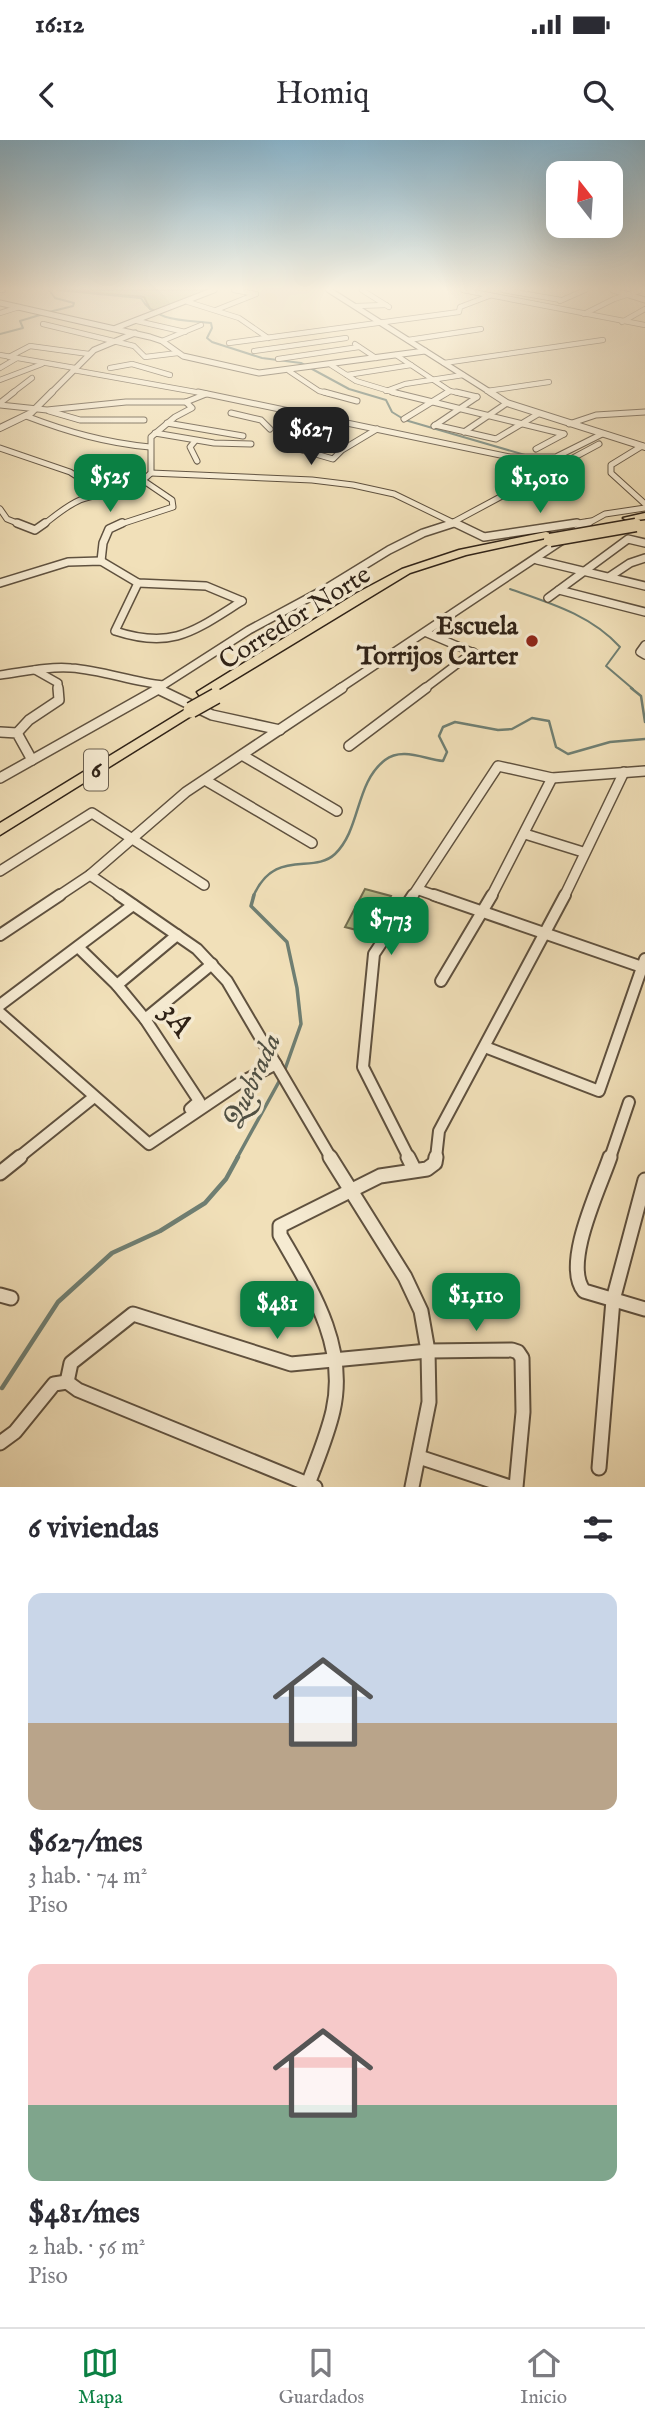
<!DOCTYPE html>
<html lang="es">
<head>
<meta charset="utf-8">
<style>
	:root { --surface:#fff; --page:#f2f2f3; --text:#2b2b33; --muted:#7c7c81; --line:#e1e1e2; --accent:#0b8043 }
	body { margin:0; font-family:"IM FELL English",serif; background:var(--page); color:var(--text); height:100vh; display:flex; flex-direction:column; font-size:26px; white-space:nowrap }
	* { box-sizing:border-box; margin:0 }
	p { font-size:23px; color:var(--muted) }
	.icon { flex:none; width:38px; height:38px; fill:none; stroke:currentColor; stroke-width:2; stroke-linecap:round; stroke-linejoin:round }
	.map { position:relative; height:1347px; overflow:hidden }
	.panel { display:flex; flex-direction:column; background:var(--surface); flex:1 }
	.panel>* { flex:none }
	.needle { width:46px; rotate:343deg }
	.tools { position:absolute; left:546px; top:21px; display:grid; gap:14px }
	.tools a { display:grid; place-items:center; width:77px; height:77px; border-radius:14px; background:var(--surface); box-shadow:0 7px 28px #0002; font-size:35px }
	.price { position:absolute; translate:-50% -60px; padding:0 16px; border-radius:14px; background:var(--accent); color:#fff; font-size:23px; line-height:46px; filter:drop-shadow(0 2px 4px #0008) }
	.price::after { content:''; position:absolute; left:50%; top:42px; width:21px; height:16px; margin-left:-10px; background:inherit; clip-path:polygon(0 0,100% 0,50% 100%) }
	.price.active { background:#222; color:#fff }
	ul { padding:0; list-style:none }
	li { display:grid; align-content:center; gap:14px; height:371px; padding:0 28px }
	li span { display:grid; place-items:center; height:217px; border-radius:14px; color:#555 }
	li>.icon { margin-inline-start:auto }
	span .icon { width:126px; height:126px; fill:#fffc; stroke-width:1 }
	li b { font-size:30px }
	h2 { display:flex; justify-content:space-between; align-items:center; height:84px; padding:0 28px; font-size:30px }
	.status { display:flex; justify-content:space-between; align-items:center; height:49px; padding:0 35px; background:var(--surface); direction:ltr }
	.status svg { height:19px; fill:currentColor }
	header { display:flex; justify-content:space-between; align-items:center; height:91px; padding:0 28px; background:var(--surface); font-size:32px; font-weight:600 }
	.menu { display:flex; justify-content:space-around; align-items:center; height:98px; border-top:2px solid var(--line); background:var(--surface); font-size:19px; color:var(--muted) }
	.menu a { display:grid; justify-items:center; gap:4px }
	.menu .active { color:var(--accent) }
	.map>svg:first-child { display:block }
	.green { fill:#bec18c; stroke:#767151; stroke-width:2 }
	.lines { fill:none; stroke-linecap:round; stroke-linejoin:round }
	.stream-far3 { stroke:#6f7f73; stroke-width:2 }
	.stream-far2 { stroke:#6f7f73; stroke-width:2.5 }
	.stream-far1 { stroke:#6f7f73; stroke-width:3.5 }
	.stream { stroke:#6f7f73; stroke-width:4.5 }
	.minor-far5-casing { stroke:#5f513f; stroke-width:6 }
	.minor-far4-casing { stroke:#5f513f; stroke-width:7 }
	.minor-far3-casing { stroke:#5f513f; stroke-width:10 }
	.minor-far2-casing { stroke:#5f513f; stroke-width:12 }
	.minor-far1-casing { stroke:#5f513f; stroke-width:14 }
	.minor-casing { stroke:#5f513f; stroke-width:17 }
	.tertiary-far1-casing { stroke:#5f513f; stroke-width:7 }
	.tertiary-casing { stroke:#5f513f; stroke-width:8 }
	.motorway-casing { stroke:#2e2116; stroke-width:3 }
	.minor-far5 { stroke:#f6ebd2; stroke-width:4.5 }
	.minor-far4 { stroke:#f6ebd2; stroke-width:5 }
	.minor-far3 { stroke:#f6ebd2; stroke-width:7 }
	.minor-far2 { stroke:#f6ebd2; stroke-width:9 }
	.minor-far1 { stroke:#f6ebd2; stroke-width:10 }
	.minor { stroke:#f6ebd2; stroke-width:13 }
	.tertiary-far1 { stroke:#f6ebd2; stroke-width:5 }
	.tertiary { stroke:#f6ebd2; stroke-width:6 }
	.motorway { fill:#f1e0b9; fill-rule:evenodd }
	.motorway-bridge-far1-casing { stroke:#2e2116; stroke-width:15; stroke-linecap:butt }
	.motorway-bridge-casing { stroke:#2e2116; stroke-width:18; stroke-linecap:butt }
	.motorway-bridge-far1 { stroke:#f1e0b9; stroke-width:12 }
	.motorway-bridge { stroke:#f1e0b9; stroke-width:15 }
	.poi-dot { fill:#8f2418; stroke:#f6ebd2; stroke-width:2.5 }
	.labels { text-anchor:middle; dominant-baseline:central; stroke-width:7; stroke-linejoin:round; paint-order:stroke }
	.shield { fill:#f6ebd2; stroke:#6a5e4e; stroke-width:2 }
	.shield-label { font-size:24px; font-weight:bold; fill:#2e2116 }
	.street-label { font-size:26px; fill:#2e2116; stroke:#f6ebd2 }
	.poi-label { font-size:26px; font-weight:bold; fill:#2e2116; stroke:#f6ebd2; text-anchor:end }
	.water-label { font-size:28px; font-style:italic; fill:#4f5044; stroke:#f6ebd2 }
	.near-street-label { font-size:32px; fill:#2e2116; stroke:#f6ebd2 }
</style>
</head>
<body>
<div class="status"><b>16:12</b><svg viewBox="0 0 49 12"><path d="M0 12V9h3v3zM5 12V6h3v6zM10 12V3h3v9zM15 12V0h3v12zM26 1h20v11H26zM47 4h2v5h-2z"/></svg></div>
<header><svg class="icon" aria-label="back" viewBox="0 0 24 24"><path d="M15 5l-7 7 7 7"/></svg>Homiq<svg class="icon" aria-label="search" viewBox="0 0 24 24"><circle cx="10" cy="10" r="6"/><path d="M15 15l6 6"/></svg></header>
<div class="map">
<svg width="645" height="1347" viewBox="0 0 645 1347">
	<rect width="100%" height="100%" fill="#f1e0b9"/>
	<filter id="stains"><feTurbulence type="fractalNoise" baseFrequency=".00286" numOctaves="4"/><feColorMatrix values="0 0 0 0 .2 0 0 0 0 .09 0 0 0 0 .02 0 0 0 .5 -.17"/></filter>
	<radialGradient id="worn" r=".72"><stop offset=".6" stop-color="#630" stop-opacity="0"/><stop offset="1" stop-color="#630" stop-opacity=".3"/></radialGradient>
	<g class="green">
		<path d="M63,150H213L159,172L150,169L144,157Z"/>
		<path d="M365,749L391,756L372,794L345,787Z"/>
	</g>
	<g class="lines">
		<g class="stream-far3">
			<path d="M49,150L55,158L74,163L73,166L49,172"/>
			<path d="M57,150L141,158C154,182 186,180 211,183L212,188L207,198L212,202L262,218L301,223L349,249L386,260L392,272L405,280L525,315"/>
			<path d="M0,194L23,188L20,181L43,174"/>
			<path d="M510,449C550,463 591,475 620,507L606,526L633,549"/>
		</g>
		<g class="stream-far2">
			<path d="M631,548L641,556L645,582"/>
			<path d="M253,757C274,707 313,735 335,714C361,689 355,643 385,620C402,607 424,619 443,621L447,612L439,596L443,587L455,582L498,590L512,589L532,578L549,581L556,607L568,614L610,602L645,599"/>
		</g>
		<g class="stream-far1">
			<path d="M254,755L251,766L287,802L297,848L301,884L284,932"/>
			<path d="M237,1018L281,938"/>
		</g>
		<path class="stream" d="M2,1248L58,1162L112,1113L160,1091L205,1063L226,1039L238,1017"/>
		<defs>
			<g id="minor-far5">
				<path d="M0,150H3"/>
				<path d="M234,150L256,154"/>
				<path d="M362,150L389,167"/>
				<path d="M463,150L645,185"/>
				<path d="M503,150L561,160"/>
				<path d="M560,161L585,150"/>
				<path d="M188,162L239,178L268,198"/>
				<path d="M356,166L386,165"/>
				<path d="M216,170L256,154"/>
				<path d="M0,173L19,167"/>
				<path d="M584,174L614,159L639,151"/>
				<path d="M137,181L185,192"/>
				<path d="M622,182L645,169"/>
				<path d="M43,184L134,206L145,217L178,213"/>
				<path d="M408,200L481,189"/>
				<path d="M162,201L201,185"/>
				<path d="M229,203L459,172L460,167L489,156"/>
				<path d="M355,204L376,218"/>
				<path d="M254,211L346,198"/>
				<path d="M0,215L75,228"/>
				<path d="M396,215L450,251L464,254"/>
				<path d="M9,217L30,206L89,214"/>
				<path d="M278,219L359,207"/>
				<path d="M444,223L603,200"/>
				<path d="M331,225L356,241L399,254"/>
				<path d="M0,228L17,218"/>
				<path d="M110,228L132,224L170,235"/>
				<path d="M73,230L207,254"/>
				<path d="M289,231L319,251L331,254"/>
				<path d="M347,235L411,225"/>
				<path d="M0,240L42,224"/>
				<path d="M386,251L405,244L463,235"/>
				<path d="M487,251L549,242"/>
				<path d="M11,254L32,238"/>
				<path d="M445,254L450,251"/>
			</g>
			<g id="minor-far4">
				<path d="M198,252L510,317H556L602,294"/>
				<path d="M324,252L357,261"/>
				<path d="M392,252L564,294"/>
				<path d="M456,252L477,257"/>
				<path d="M0,263L14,252"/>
				<path d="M0,265L47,270L126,262H186L206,254"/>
				<path d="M49,271L80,280H144"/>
				<path d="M231,273L261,280L270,289"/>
				<path d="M26,276C68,292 106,303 150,307"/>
				<path d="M404,279L448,252"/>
				<path d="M167,283L243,296"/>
				<path d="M569,284L596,275L645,272"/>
				<path d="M435,285L496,299L538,274"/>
				<path d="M434,286L477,257"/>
				<path d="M464,292L507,263"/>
				<path d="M155,293L214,303L251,304"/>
				<path d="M277,293L297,273"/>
				<path d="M195,301L190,307L197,321"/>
				<path d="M642,306L611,325V333L645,364"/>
				<path d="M0,308L70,332L108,356"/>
				<path d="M295,308L333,319L342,310L377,289"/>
				<path d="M536,309L564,294"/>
				<path d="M151,333L312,340L353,345L394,354L458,385"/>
				<path d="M0,369L7,379L22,385"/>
				<path d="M43,385C55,376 66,366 80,360C106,351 130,354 151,333V297L175,277L192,268L186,262"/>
				<path d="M118,385L173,367L172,360L144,341"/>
				<path d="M448,385L599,304"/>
				<path d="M566,385L591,381"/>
				<path d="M585,385L605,374L645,368"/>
			</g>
			<g id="minor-far3">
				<path d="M17,383L35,390L45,383"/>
				<path d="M455,383L484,397L577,383"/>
				<path d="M537,420L645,446"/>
				<path d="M101,421L103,403L109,389L122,383"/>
				<path d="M609,437L630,423L645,418"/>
				<path d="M0,443L68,422L101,421L138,443L206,446L242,461"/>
				<path d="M138,443L115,491C173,510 194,491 242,461"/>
				<path d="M559,450L645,472"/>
				<path d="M548,458L628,399L645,403"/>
				<path d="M427,493L495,522"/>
				<path d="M645,505L640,512L645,515"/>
				<path d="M35,530L58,543V549"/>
				<path d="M0,535C23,532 48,526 71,528C102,530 132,542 163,545"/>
				<path d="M157,549L249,490L327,448L389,410L423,393L454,383"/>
				<path d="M339,549L588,383"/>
				<path d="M424,549L473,512"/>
			</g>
			<g id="minor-far2">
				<path d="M158,549L212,575L280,590"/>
				<path d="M0,592L17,593L32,620"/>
				<path d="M17,593L29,580L59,560L58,548"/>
				<path d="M349,606L426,548"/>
				<path d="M242,615L337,671"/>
				<path d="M0,638L160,548"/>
				<path d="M205,640L312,703"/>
				<path d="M525,694L583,712"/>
				<path d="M0,731L92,673L204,745"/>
				<path d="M90,735L122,757"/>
				<path d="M419,750L439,757"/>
				<path d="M57,757L90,735L186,652L342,548"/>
				<path d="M412,757L498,626L552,638L645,631"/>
				<path d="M491,757L552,638"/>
				<path d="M564,757L624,632"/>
			</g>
			<g id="minor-far1">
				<path d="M119,755L197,809L227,841L331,1018"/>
				<path d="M434,755L642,827"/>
				<path d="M0,795L60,755"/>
				<path d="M78,807L117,845L145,879L199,961L190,969"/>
				<path d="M441,841L492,755"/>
				<path d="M117,845L177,795"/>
				<path d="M0,865L133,765"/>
				<path d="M0,873L149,1004L238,944L276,924"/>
				<path d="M145,879L212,824"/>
				<path d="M485,907L599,951L645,819"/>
				<path d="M18,1018L94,957"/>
				<path d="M409,1018L363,927L374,814L413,755"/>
				<path d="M436,1018L439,991L565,755"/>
				<path d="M610,1018L629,962"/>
			</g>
			<g id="minor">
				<path d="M330,1017L405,1137L421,1171L428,1211L429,1262L412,1347"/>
				<path d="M408,1017L414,1029"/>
				<path d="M610,1017C600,1047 562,1124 584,1151L645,1169"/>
				<path d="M0,1033L20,1017"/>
				<path d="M0,1155L11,1158"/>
				<path d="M67,1242L71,1223L133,1174L291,1224L428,1211L512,1210L518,1212L522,1218L523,1272L516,1347"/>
				<path d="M0,1303L15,1292L54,1244L67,1242L78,1250L315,1347"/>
				<path d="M419,1317L510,1347"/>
				<path d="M599,1328L613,1160L645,1040"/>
				<path d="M307,1347C316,1322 327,1297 333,1271C348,1206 311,1149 280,1095V1086L380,1036L427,1029L435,1023L436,1017"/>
			</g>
			<g id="tertiary-far1">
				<path d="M329,150L493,254"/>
				<path d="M613,150L645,160"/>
				<path d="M0,163L150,197L162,201L183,216L259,233L425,211"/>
				<path d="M116,188L214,150"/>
				<path d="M50,254L94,210L135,193"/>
			</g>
			<g id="tertiary">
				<path d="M490,252L507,263L645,307"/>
				<path d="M0,288L31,273L52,252"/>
			</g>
			<g id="motorway">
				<path d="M645,373V379L628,381L623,378Z"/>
				<path d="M546,392L550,393V397L466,415L410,433L209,555H199L197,552L357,453L402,429L459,410Z"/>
				<path d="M191,566L196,567L198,570L196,573L0,695V683Z"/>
			</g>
		</defs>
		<use href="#minor-far5" class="minor-far5-casing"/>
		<use href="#minor-far4" class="minor-far4-casing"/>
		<use href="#minor-far3" class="minor-far3-casing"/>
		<use href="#minor-far2" class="minor-far2-casing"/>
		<use href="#minor-far1" class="minor-far1-casing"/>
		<use href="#minor" class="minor-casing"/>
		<use href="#tertiary-far1" class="tertiary-far1-casing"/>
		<use href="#tertiary" class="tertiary-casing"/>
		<use href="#motorway" class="motorway-casing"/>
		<use href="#minor-far5" class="minor-far5"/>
		<use href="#minor-far4" class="minor-far4"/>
		<use href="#minor-far3" class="minor-far3"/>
		<use href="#minor-far2" class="minor-far2"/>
		<use href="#minor-far1" class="minor-far1"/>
		<use href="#minor" class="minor"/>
		<use href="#tertiary-far1" class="tertiary-far1"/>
		<use href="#tertiary" class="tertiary"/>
		<use href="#motorway" class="motorway"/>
		<defs>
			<path id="motorway-bridge-far1" d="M550,400L636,385"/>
			<path id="motorway-bridge" d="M191,570L216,556"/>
		</defs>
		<use href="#motorway-bridge-far1" class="motorway-bridge-far1-casing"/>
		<use href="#motorway-bridge" class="motorway-bridge-casing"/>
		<use href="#motorway-bridge-far1" class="motorway-bridge-far1"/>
		<use href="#motorway-bridge" class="motorway-bridge"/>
	</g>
	<linearGradient id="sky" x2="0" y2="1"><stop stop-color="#89b8d2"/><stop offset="0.44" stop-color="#f9f1e0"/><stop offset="1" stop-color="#f9f1e0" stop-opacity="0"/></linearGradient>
	<rect width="645" height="338" fill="url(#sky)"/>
	<circle class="poi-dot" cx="532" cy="501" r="7"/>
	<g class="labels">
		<rect class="shield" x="84" y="609.5" width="24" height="41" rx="5"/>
		<g class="shield-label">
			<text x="96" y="630">6</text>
		</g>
		<g class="street-label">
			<text transform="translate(295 478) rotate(-32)">Corredor Norte</text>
		</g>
		<g class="poi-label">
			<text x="518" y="486">Escuela<tspan x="518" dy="30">Torrijos Carter</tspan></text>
		</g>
		<g class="water-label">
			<text transform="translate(253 941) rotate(-65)">Quebrada</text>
		</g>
		<g class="near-street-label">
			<text transform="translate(176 880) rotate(55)">3A</text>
		</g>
	</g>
	<rect width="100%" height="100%" filter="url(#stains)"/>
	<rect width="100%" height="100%" fill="url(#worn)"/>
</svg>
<div class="tools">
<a><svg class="needle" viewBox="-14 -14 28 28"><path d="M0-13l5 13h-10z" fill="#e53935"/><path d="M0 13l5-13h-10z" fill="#7c7c81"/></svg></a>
</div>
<b class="price active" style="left:311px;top:327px">$627</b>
<b class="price" style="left:110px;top:374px">$525</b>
<b class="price" style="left:540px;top:375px">$1,010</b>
<b class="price" style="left:391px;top:817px">$773</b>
<b class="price" style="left:476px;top:1193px">$1,110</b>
<b class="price" style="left:277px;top:1201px">$481</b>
</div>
<section class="panel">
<h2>6 viviendas<svg class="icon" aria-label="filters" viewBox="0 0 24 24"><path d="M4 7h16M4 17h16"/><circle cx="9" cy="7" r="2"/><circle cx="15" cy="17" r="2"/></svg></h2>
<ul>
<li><span style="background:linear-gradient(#c9d6e8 60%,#b9a48a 0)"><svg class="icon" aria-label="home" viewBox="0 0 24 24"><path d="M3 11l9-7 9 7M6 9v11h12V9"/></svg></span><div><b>$627/mes</b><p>3 hab. · 74 m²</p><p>Piso</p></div></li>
<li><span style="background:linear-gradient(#f6c9c9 65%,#7fa58c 0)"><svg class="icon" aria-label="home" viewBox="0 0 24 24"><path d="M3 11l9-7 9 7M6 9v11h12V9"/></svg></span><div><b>$481/mes</b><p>2 hab. · 56 m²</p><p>Piso</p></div></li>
</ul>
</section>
<nav class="menu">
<a class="active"><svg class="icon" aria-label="map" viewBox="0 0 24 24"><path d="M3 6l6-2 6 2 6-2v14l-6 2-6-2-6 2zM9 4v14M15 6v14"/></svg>Mapa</a>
<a><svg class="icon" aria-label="saved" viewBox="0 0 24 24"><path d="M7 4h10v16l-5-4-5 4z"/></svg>Guardados</a>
<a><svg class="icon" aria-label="home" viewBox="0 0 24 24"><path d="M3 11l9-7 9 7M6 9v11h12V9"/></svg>Inicio</a>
</nav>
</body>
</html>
